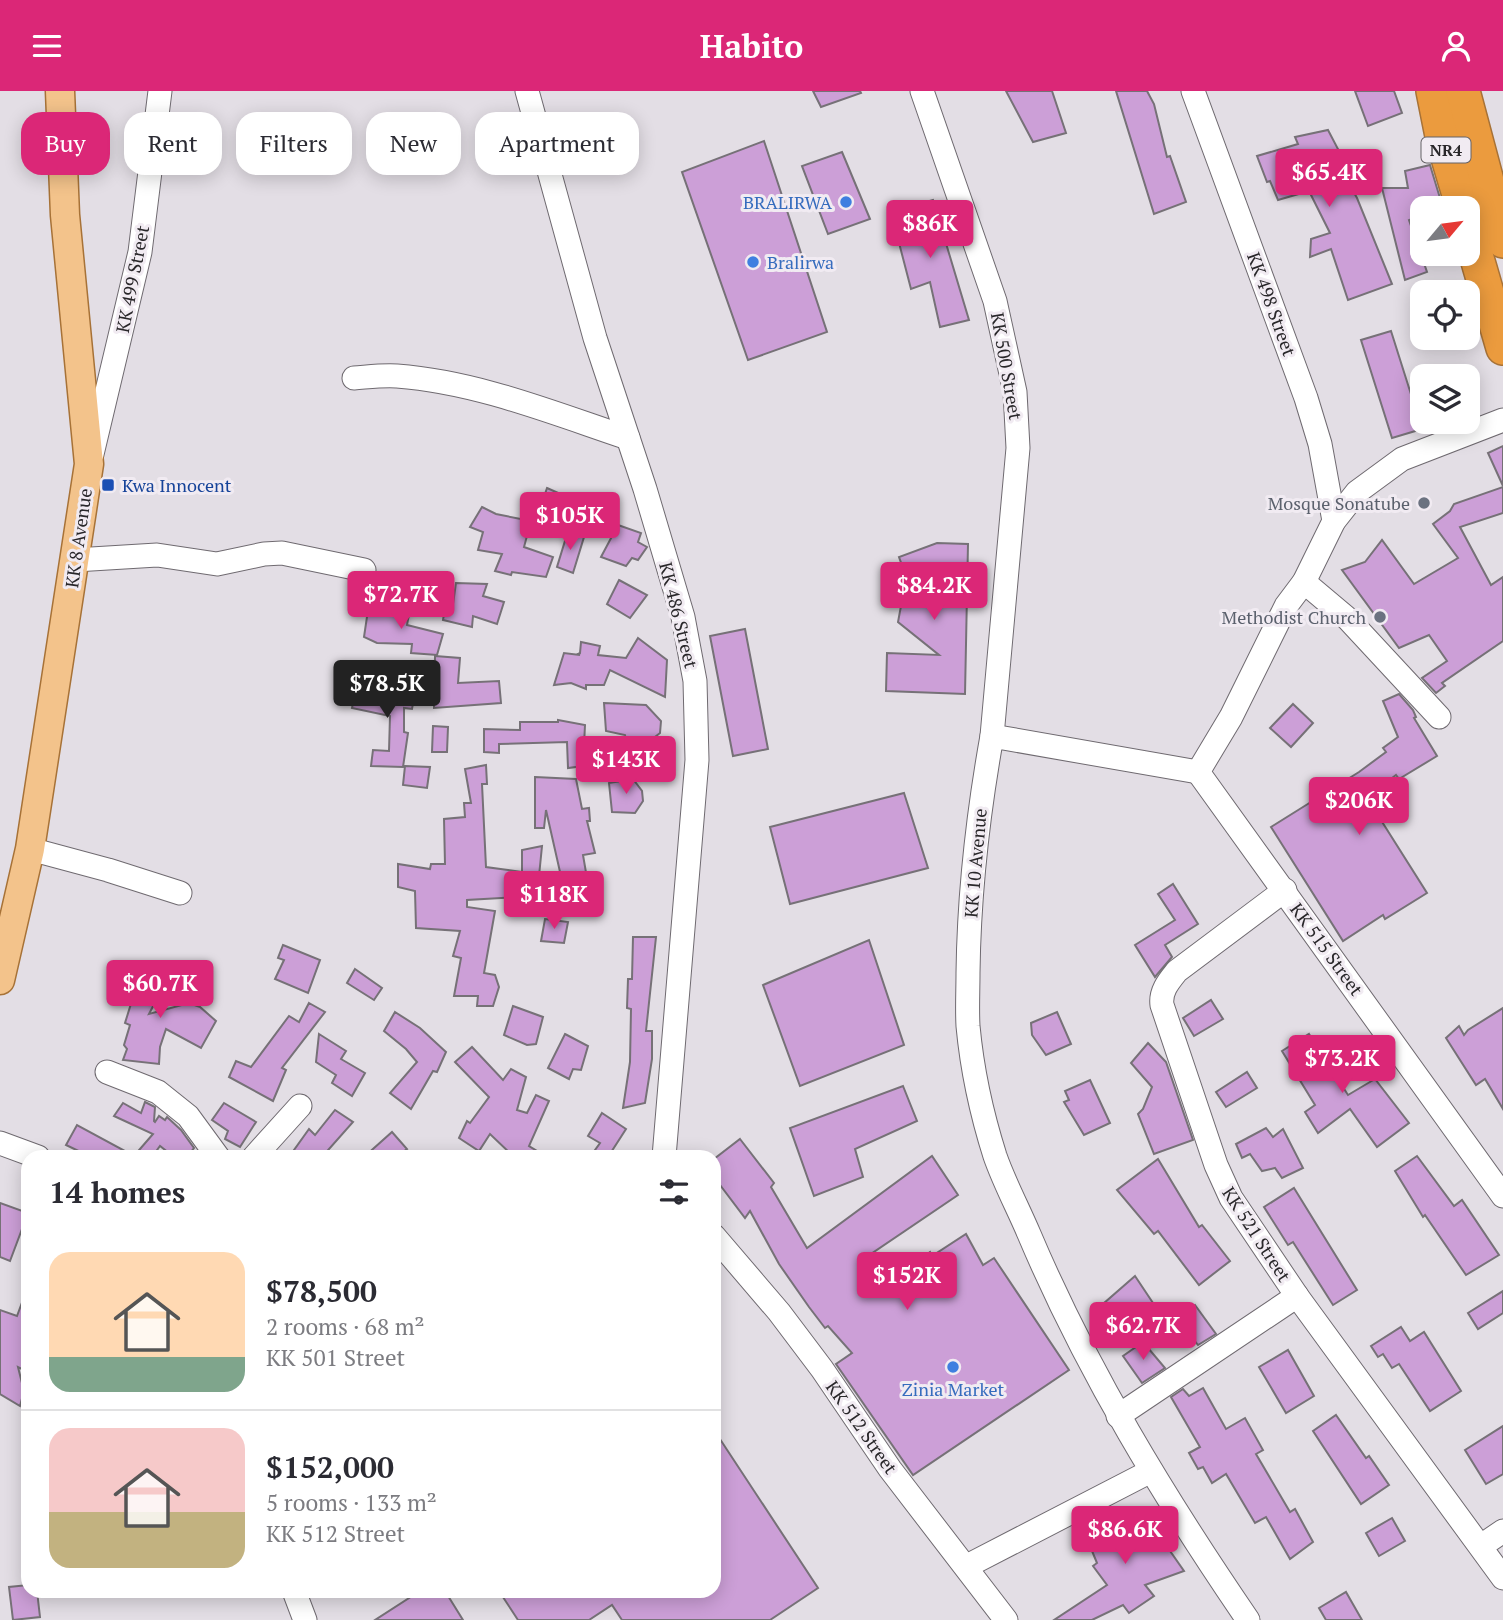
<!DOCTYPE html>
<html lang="en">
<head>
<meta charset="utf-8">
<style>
	:root { --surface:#fff; --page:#f2f2f3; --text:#2b2b33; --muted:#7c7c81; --line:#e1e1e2; --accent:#db2777 }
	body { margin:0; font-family:"PT Serif",serif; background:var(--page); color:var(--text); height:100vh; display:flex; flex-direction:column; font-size:26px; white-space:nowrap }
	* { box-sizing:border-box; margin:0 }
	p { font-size:23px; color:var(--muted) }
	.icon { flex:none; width:38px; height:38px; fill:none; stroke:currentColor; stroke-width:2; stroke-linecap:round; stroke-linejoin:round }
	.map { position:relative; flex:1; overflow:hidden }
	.details { position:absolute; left:21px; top:1059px; width:700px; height:448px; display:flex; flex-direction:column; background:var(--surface); border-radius:21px; box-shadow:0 4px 18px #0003 }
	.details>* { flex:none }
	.guide { position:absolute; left:21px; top:21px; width:700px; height:63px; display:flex; gap:14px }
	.needle { width:46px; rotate:61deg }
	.controls { position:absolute; left:1410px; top:105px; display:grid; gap:14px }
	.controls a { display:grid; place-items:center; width:70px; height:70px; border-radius:14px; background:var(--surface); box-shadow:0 4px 18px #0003; font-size:35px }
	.price { position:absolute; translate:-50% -60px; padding:0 16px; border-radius:7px; background:var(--accent); color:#fff; font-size:23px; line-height:46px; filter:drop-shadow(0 2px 4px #0008) }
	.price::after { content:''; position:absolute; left:50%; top:42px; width:21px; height:16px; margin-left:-10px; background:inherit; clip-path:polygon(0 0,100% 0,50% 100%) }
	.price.current { background:#222; color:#fff }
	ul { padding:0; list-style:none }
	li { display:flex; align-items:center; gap:21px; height:175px; padding:0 28px }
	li+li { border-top:2px solid var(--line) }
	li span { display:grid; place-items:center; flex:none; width:196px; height:140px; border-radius:21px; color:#555 }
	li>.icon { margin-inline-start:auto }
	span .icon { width:84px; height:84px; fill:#fffc; stroke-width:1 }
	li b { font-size:30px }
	h2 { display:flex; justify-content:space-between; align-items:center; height:84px; padding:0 28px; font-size:30px }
	.chip { padding:0 24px; border-radius:21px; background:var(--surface); box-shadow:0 4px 18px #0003; font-size:24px; line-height:63px }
	.chip.current { background:var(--accent); color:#fff }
	header { display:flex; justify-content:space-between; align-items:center; height:91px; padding:0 28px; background:var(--accent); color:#fff; font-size:32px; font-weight:800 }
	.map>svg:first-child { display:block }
	.building { fill:#cc9fd7; stroke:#767177; stroke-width:2 }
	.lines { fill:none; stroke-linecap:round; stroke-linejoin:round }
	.minor-casing { stroke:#6f6a70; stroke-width:25 }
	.major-casing { stroke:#a77237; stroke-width:31 }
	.highway-casing { stroke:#a77237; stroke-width:36 }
	.minor { stroke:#fff; stroke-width:23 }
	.major { stroke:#f3c38b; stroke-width:28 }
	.highway { stroke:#eb9b3e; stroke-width:33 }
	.shop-dot { fill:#3f7fe0; stroke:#f1ebf2; stroke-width:2.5 }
	.transit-dot { fill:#1a4fb4; stroke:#f1ebf2; stroke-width:2.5 }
	.worship-dot { fill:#6b7280; stroke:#f1ebf2; stroke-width:2.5 }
	.labels { text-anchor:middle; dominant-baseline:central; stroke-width:6; stroke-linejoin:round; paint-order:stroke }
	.shield { fill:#f1ebf2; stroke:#656266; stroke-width:2 }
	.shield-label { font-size:16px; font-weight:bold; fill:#29272a }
	.shop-label { font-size:18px; fill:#366cbe; stroke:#f1ebf2; text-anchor:end }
	.street-label { font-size:18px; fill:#29272a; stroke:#f1ebf2 }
	.transit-label { font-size:18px; fill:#164399; stroke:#f1ebf2; text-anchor:start }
	.worship-label { font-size:18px; fill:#5b616d; stroke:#f1ebf2; text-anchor:end }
</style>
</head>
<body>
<header><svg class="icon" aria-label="menu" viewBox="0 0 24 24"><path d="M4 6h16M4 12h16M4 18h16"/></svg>Habito<svg class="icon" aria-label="person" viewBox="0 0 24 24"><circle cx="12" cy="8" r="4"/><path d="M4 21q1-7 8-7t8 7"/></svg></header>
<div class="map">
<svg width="1503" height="1529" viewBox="0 0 1503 1529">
	<rect width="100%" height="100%" fill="#e3dee5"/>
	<g class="building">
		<path d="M813,0H860L861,2L821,16Z"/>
		<path d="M1006,0H1052L1066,42L1033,51Z"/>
		<path d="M1116,0H1147L1154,13L1167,66L1170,65L1186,111L1154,123Z"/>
		<path d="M1355,0H1394L1402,22L1368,35Z"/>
		<path d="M1328,39L1339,60L1335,61L1346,101L1352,98L1357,107L1392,193L1348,209L1331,158L1310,166L1311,148L1330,142L1309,100L1278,109L1270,90L1267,91L1257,65L1298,53L1295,46Z"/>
		<path d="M764,50L827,241L748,269L682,81Z"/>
		<path d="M842,61L870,128L828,143L802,75Z"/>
		<path d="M1430,74L1443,117H1423V124L1409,129L1427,181L1405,189L1382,97H1408L1405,80Z"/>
		<path d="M933,109L969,229L940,236L930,191L911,198L891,121Z"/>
		<path d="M1391,240L1422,338L1392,347L1361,249Z"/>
		<path d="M1503,355V395L1488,362Z"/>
		<path d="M1503,396V422L1460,436L1491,494L1503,486V550L1442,592L1445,595L1436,602L1422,587L1447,570L1429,544L1399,557L1342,479L1365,471L1382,449L1414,493L1458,467L1433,433L1450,420L1454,413Z"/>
		<path d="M547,397L574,409L566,429L540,418Z"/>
		<path d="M482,416L496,423L531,430L524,456L553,466L546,486L512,481L511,484L495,480L502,463L478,459L483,441L470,436Z"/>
		<path d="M618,434L641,442L638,451L647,456L638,469L632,467L626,475L601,466Z"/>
		<path d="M568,440L584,446L573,482L557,476Z"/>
		<path d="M937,452L968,453L965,603L886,600L887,562L939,564L898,531L901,515L915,510L899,466Z"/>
		<path d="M619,489L647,504L630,527L607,513Z"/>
		<path d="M456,492L487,493L483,505L504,511L497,533L473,525L472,536L443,529L446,511L453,513Z"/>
		<path d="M391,516L410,518L407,534L443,543L437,564L411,562L412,553L377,552L364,546L368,519L391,520Z"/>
		<path d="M745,538L768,658L733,665L710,545Z"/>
		<path d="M638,547L667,569L665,606L610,579L604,594H586V598L571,592L554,594L564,562L580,564L578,563L580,562L581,551L600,555L598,564L626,567Z"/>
		<path d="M435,565L460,567L458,592L499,590L501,612L434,617Z"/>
		<path d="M357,593L415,602L412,618L404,617V641L408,642L403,676L371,675L373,659L389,660L390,625L352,617Z"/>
		<path d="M1399,603L1413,619L1416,626L1414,627L1437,665L1399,688L1396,684L1367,707L1427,802L1385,828L1383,824L1343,850L1271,736L1359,681L1386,661L1383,657L1398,646L1383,610Z"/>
		<path d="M604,612L646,614L661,630L660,642L651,649L626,651L625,644L606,640Z"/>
		<path d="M1293,613L1313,632L1291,656L1270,637Z"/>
		<path d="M558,629L585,634L583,675L568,677L567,651L499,653V662L484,661V638L520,639V631H558Z"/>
		<path d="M433,635L448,636L447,661H432Z"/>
		<path d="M486,674L487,693H482L486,776L522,781V759L542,755L537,805L467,809V816L495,820L484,882L495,884L499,896L493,915H477L478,905H454L461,867L453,865L460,840L416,837L415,800L398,796V773L430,778L431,773H445L444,728L465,726L464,712H471L465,678Z"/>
		<path d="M405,675L430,676L427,697L403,694Z"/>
		<path d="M535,686L576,688L582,718L589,717L590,730H587L595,762L583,764L589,799L601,797V816H586L584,802L565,803L546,719L544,737H535Z"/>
		<path d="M633,688L642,700L643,710L635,722L612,721L609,692Z"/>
		<path d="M904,702L928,777L790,813L770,736Z"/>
		<path d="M1173,793L1198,833L1165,854L1172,866L1155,886L1135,854L1175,829L1158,803Z"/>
		<path d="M545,828L568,831L564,852L541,850Z"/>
		<path d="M633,846H656L646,940H652V968L645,1012L623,1017L630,971L631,918L627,917L628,888H632Z"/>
		<path d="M869,849L904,954L800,995L763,894Z"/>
		<path d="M283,854L320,869L308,902L275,888L284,869L278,867Z"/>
		<path d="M141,875L170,883L149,923L189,912L200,916L216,930L201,957L166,938L160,956L159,973L123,969L127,958L124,954L130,934L125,932L134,903L132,902Z"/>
		<path d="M355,878L382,897L374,909L347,892Z"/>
		<path d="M1211,909L1223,928L1194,945L1183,927Z"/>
		<path d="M309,912L325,921L282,977L286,979L273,1010L229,986L236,970L251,976L289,925L299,931Z"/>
		<path d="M513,915L543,926L536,953L527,954L504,944Z"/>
		<path d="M1503,917V1018L1485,988L1476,994L1446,947L1459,935L1464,944L1468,939Z"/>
		<path d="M395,921L420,937L446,961L437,981L433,980L411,1018L390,1002L417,971L406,958L384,940Z"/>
		<path d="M1057,921L1071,953L1046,964L1032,944L1031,932Z"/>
		<path d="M319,943L346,960L341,968L365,982L352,1005L332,992L336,984L316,971Z"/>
		<path d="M565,943L588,955L581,979L573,978L569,988L548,977Z"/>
		<path d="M1309,943L1348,1004L1375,988L1409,1032L1377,1056L1350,1018L1318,1042L1305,1021L1315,1014L1282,960Z"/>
		<path d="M1148,952L1166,971L1193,1049L1154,1063L1138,1023L1143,1018L1152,996L1131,972Z"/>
		<path d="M472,956L503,989L511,978L526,986L517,1019L527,1022L536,1004L549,1010L529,1055L547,1066H514L490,1043L479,1060L459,1047L467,1030L470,1032L489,1006L455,971Z"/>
		<path d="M1247,981L1257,997L1226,1016L1216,1001Z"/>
		<path d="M1090,989L1110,1032L1084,1044L1064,1011L1069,1009L1065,1000Z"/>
		<path d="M903,995L917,1030L855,1058L863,1086L814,1105L790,1037Z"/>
		<path d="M145,1011L155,1016L154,1030L155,1031L159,1025L165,1029L167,1026L181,1039L194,1057L187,1066H174L160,1055L152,1066H91L66,1054L77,1034L134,1065L153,1043L114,1025L123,1012L141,1022Z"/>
		<path d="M224,1012L256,1031L240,1056L225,1048L228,1040L212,1029Z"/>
		<path d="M335,1019L353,1031L322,1066H289L309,1038L315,1044Z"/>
		<path d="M602,1022L626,1038L608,1066H590L600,1052L588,1045Z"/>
		<path d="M1266,1037L1273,1046L1283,1038L1303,1077L1282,1087L1275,1077L1262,1080L1250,1063L1242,1067L1236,1053Z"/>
		<path d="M392,1041L407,1058L396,1066H364Z"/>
		<path d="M740,1048L774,1092L771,1096L807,1157L932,1065L958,1104L871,1163L895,1189L930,1161L932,1165L966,1143L983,1174L994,1167L1069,1279L913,1384L836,1273L852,1262L828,1235L825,1237L809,1216L779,1173L750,1120L745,1127L714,1086V1068Z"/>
		<path d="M1417,1065L1454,1115L1462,1109L1499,1164L1466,1184L1425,1124L1423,1126L1395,1080Z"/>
		<path d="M1158,1068L1199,1136L1202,1134L1230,1170L1199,1194L1158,1140L1154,1143L1117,1099Z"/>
		<path d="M1294,1097L1357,1199L1333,1214L1293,1151L1288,1154L1264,1116Z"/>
		<path d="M0,1112L28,1122L10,1170L0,1166Z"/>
		<path d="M1135,1185L1159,1221L1127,1245L1103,1213Z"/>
		<path d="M27,1198L28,1281L18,1276L24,1300L20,1315L0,1303V1219L17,1225Z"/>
		<path d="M1503,1200V1222L1478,1238L1468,1222Z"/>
		<path d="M1195,1214L1216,1243L1198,1254L1176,1226Z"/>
		<path d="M1401,1236L1410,1250L1424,1241L1461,1300L1430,1320L1399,1273L1392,1277L1383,1263L1378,1266L1371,1255Z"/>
		<path d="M1143,1251L1165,1277L1142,1292L1123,1265Z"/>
		<path d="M1288,1259L1314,1305L1286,1322L1259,1276Z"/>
		<path d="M1203,1297L1226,1338L1245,1327L1263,1359L1256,1363L1290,1421L1295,1418L1313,1451L1290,1468L1266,1426L1255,1432L1226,1383L1212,1392L1203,1376L1198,1378L1189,1362L1200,1356L1171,1306L1183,1298L1189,1305Z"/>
		<path d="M1336,1324L1366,1367L1369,1365L1389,1394L1361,1413L1313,1340Z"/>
		<path d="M1503,1335V1383L1486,1393L1465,1359Z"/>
		<path d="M714,1339L818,1497L770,1529H622L612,1514L589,1529H518L499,1500H714Z"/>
		<path d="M1125,1422L1147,1427L1184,1480L1145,1494L1154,1505L1129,1522L1123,1514L1092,1529H1054L1107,1494L1093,1475L1097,1472L1085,1443Z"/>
		<path d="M1392,1427L1405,1450L1379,1465L1366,1442Z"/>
		<path d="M28,1494V1500H37L40,1526L13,1529L9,1496Z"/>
		<path d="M420,1500H445L463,1529H375Z"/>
		<path d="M1346,1501L1362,1529H1326L1319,1517Z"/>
	</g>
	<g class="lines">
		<defs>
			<g id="minor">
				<path d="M527,0L595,247L645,398L683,526L695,590L697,669L664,1066"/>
				<path d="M922,0L995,210L1015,301L1018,357L992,645"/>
				<path d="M1193,0L1306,307L1320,353L1334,430"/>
				<path d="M354,287C368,286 383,284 397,285C477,291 553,322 628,347"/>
				<path d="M92,363L140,161L160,0"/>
				<path d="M75,469L157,464L217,473L264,463L282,462L364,479"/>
				<path d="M1304,491L1348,528L1439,626"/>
				<path d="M1198,681L1503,1105"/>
				<path d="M30,758L108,779L180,802"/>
				<path d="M1285,799L1177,880C1169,890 1160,900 1162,914L1216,1074L1231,1107L1297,1205L1503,1487"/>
				<path d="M107,981L158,1001L188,1025L218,1066"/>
				<path d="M0,1052L38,1066"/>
				<path d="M254,1066L300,1015"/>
				<path d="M714,1145L779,1221L822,1278L890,1378L1006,1529"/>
				<path d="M1118,1325L1297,1205"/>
				<path d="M1481,1455L1503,1440"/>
				<path d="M967,1475L1151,1380"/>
				<path d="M294,1500L305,1529"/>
				<path d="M1248,1529C1164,1406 1087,1280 1029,1143C1018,1117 1004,1091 995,1065C982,1024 972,978 968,935C967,918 968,900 968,882C969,803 978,723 992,645L1198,681L1231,626L1286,515L1304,491L1334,430L1357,401L1402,368L1503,329"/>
			</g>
			<path id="major" d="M0,889L30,758L89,373L65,124L60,0"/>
			<g id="highway">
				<path d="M1433,0L1443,50L1463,117"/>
				<path d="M1463,0L1503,150"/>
				<path d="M1468,136L1503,257"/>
			</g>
		</defs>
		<use href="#minor" class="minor-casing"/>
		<use href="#major" class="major-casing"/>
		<use href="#highway" class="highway-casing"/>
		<use href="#minor" class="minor"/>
		<use href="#major" class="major"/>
		<use href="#highway" class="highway"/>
	</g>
	<g class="shop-dot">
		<circle cx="846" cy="111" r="7"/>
		<circle cx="753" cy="171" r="7"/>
		<circle cx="953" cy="1276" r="7"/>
	</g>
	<rect class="transit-dot" x="101" y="387" width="14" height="14" rx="3.5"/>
	<g class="worship-dot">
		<circle cx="1424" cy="412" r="7"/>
		<circle cx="1380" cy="526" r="7"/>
	</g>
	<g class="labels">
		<rect class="shield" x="1421.5" y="46.5" width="49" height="25" rx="5"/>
		<g class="shield-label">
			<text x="1446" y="59">NR4</text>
		</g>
		<g class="shop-label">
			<text x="832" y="111">BRALIRWA</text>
			<text x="767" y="171" text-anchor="start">Bralirwa</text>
			<text x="953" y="1298" text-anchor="middle">Zinia Market</text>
		</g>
		<g class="street-label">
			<text transform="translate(132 188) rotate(-79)">KK 499 Street</text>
			<text transform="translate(1272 213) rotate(70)">KK 498 Street</text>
			<text transform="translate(1007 275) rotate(80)">KK 500 Street</text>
			<text transform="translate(78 447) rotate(-82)">KK 8 Avenue</text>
			<text transform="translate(679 524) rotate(76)">KK 486 Street</text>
			<text transform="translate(975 772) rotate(-85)">KK 10 Avenue</text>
			<text transform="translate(1327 858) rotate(54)">KK 515 Street</text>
			<text transform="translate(1257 1143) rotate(57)">KK 521 Street</text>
			<text transform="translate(862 1336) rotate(55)">KK 512 Street</text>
		</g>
		<g class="transit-label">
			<text x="122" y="394">Kwa Innocent</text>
		</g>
		<g class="worship-label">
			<text x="1410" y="412">Mosque Sonatube</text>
			<text x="1366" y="526">Methodist Church</text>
		</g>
	</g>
</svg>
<div class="controls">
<a><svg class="needle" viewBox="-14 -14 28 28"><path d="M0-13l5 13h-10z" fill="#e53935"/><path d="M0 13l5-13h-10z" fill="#7c7c81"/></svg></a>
<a><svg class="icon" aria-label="locate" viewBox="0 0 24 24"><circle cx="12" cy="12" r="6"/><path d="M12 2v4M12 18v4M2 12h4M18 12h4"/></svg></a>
<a><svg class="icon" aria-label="layers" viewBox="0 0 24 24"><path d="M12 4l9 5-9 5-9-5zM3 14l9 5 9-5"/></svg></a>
</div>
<b class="price" style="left:1329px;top:118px">$65.4K</b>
<b class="price" style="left:930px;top:169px">$86K</b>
<b class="price" style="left:570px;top:461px">$105K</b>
<b class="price" style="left:934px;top:531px">$84.2K</b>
<b class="price" style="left:401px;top:540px">$72.7K</b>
<b class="price current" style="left:387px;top:629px">$78.5K</b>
<b class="price" style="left:626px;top:705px">$143K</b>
<b class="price" style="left:1359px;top:746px">$206K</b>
<b class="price" style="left:554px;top:840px">$118K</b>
<b class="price" style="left:160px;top:929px">$60.7K</b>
<b class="price" style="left:1342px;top:1004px">$73.2K</b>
<b class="price" style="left:907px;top:1221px">$152K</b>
<b class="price" style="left:1143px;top:1271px">$62.7K</b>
<b class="price" style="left:1125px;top:1475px">$86.6K</b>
<div class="guide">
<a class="chip current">Buy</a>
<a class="chip">Rent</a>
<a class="chip">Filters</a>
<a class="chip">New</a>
<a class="chip">Apartment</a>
</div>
<section class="details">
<h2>14 homes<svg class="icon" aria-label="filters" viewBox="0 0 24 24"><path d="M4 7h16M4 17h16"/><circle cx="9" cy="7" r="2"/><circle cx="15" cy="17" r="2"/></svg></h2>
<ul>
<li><span style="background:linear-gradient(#ffd9b3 75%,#7fa58c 0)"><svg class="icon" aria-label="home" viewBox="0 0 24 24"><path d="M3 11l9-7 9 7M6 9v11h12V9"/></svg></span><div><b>$78,500</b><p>2 rooms · 68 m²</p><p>KK 501 Street</p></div></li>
<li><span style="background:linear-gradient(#f6c9c9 60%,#c2b280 0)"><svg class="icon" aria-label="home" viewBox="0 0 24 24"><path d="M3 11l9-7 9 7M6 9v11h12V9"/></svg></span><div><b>$152,000</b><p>5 rooms · 133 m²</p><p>KK 512 Street</p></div></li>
</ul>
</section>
</div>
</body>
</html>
